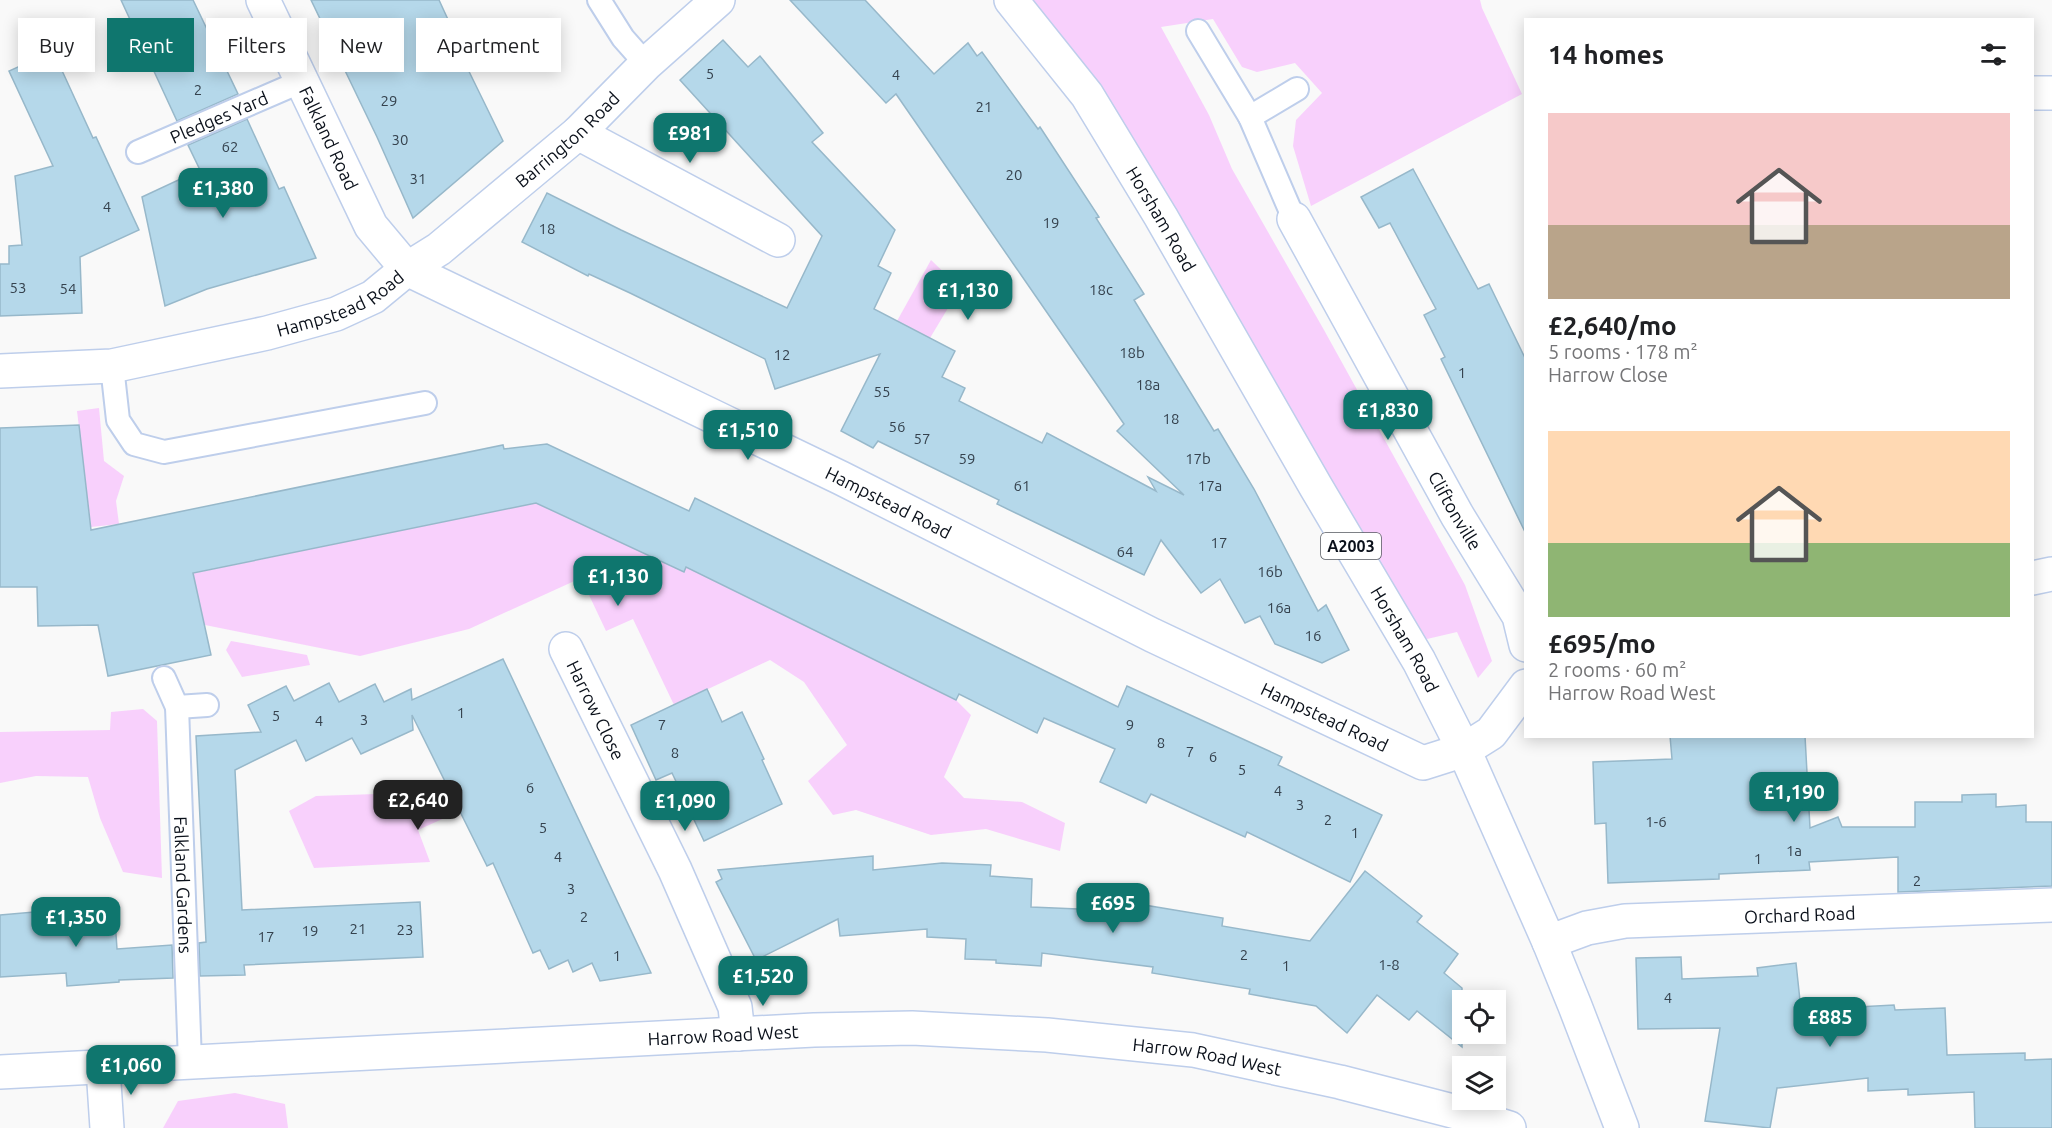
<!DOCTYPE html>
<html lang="en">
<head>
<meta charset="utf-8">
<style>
	:root { --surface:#fff; --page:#f2f2f2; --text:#202124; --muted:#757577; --accent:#0f766e }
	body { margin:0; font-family:Ubuntu,sans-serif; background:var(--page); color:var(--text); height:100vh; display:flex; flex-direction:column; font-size:22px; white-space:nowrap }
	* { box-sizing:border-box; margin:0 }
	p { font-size:20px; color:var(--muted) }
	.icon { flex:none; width:33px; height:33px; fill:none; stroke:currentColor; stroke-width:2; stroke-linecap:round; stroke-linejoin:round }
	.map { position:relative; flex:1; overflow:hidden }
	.side { position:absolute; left:1524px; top:18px; width:510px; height:720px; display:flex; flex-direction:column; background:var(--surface); border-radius:0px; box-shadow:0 3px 15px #0003 }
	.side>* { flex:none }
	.banner { position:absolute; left:18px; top:18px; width:570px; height:54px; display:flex; gap:12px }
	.buttons { position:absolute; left:1452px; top:990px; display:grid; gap:12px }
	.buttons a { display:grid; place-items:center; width:54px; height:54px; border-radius:0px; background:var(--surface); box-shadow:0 3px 15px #0003; font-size:30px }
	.price { position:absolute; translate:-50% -51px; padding:0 14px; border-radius:12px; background:var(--accent); color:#fff; font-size:20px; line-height:39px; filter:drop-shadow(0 2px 3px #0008) }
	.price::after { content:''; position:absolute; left:50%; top:36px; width:18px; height:14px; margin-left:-9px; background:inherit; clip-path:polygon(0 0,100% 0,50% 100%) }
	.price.current { background:#222; color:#fff }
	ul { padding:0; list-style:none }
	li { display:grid; align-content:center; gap:12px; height:318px; padding:0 24px }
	li span { display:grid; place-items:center; height:186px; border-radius:0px; color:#555 }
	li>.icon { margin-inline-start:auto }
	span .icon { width:108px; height:108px; fill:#fffc; stroke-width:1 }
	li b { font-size:26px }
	h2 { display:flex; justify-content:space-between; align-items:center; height:72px; padding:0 24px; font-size:26px }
	.tag { padding:0 21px; border-radius:0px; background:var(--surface); box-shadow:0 3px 15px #0003; font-size:21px; line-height:54px }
	.tag.current { background:var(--accent); color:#fff }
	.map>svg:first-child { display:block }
	.green { fill:#f8d0fc }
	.building { fill:#b5d8ea; stroke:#97b8ca; stroke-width:1.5 }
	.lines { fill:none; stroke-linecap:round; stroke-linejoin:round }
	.lane-casing { stroke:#beceeb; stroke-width:26 }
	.street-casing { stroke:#beceeb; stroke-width:36 }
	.primary-casing { stroke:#beceeb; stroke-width:36 }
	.lane { stroke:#fff; stroke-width:22 }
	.street { stroke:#fff; stroke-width:33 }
	.primary { stroke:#fff; stroke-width:33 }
	.labels { text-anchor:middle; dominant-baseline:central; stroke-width:4.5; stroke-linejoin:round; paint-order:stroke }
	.number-label { font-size:15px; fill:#35424e }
	.shield { fill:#fff; stroke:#54585f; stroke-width:1.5 }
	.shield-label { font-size:16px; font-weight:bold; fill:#0a101a }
	.street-label { font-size:18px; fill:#0a101a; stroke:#fff }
</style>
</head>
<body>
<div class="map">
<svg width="2052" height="1128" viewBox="0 0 2052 1128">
	<rect width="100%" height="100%" fill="#f9f9f9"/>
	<g class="green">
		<path d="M1025,0H1480L1482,8L1522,94L1311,206L1293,146L1296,120L1322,93L1295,63L1257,72L1242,67L1213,19L1161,27L1209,115L1232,169L1324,330L1465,585L1492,661L1478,678L1457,632L1427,639L1409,623Z"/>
		<path d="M931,260L960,288L930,338L897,321Z"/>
		<path d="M99,408L104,461L124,476L116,501L119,524L91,527L77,411Z"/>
		<path d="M536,503L644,553L647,548L956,700L971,715L944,777L964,798L1022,802L1065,823L1060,851L986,829L931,835L856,810L833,815L808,781L847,745L804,682L770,660L674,705L633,619L606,631L581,578L469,629L360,656L205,625L169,634L146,583Z"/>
		<path d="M231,641L307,655L310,665L242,677L226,650Z"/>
		<path d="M143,709L157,721L162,878L123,872L100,818L88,777L36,776L0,783V732L110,730L111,712Z"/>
		<path d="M437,792L449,816L418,830L430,862L314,868L289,811L316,796Z"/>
		<path d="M235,1093L285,1104L288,1128H163L178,1101Z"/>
	</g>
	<g class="building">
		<path d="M121,0H193L238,94L177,121Z"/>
		<path d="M311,0H439L462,50L459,51L503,141L413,218L377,137Z"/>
		<path d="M790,0H865L934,74L968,43L977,56L982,52L1038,129L1040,127L1099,217L1096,218L1144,294L1134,300L1214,431L1218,429L1254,489L1318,611L1326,605L1349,650L1322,663L1275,644L1260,616L1245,623L1220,579L1201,593L1161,540L1144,575L997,504L999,500L878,441L873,448L841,431L880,354L775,389L765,359L630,293L589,274L588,276L522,242L547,193L621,230L787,308L822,236L680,80L723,40L748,67L760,56L823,133L812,142L895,230L878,266L891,273L874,309L955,351L942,377L965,388L959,401L1042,443L1047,433L1156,491L1148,477L1184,495L1117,431L1124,424L896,94L886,103Z"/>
		<path d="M53,51L93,138L96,137L139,230L80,257L82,313L0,316V264H9V246L22,245L15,176L53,166L9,71Z"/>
		<path d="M247,119L279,189L284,187L316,258L207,289L165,306L142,197L200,170L188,145Z"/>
		<path d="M1413,169L1478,289L1489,284L1526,360V534L1441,359L1445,357L1424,315L1436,309L1390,223L1379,228L1361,197Z"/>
		<path d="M79,425L91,530L503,445L504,449L547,444L689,511L695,498L1118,707L1127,686L1282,757L1278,765L1382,815L1350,882L1247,832L1245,837L1151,794L1146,803L1100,782L1115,749L1044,718L1037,733L959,694L956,700L686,567L684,572L536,503L193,573L211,655L108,676L98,625L38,626L37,587H0V428Z"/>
		<path d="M503,659L651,973L600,981L592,963L573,972L568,960L549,969L540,950L533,953L493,863L487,866L412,715L413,730L361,754L352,738L306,761L296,740L235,770L242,910L420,902L423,957L244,965L245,975L200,976L199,943L206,942L196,736L261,732L248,705L286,686L294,701L329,683L339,702L375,684L384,702L411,689L412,700Z"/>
		<path d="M707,689L722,722L742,712L764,759L762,760L782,804L704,841L672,773L656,780L631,725Z"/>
		<path d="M1670,736H1805L1810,828L1838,817L1842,827H1915V802H1962V795L1996,794V807L2026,805V822H2052V886L1898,892V857L1809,862L1810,870L1719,874V879L1608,883L1606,823L1595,824L1593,762L1672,759Z"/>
		<path d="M873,856V870L942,863L991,865L990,876L1032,879L1031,907L1102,910L1103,903L1132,907V903L1223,918L1222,926L1310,941L1365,871L1422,916L1417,922L1458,954L1444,973L1462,988V1047L1417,1011L1409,1020L1377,995L1347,1033L1316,1006L1249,994L1250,989L1152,973L1153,967L1042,953L1041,966L996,963V960L965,959L966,939L927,937V929L840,936L838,919L756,960L716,882L722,879L718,870Z"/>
		<path d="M114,905L117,949L172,945L173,978L119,980V982L67,986L66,973L0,977V915Z"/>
		<path d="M1681,957L1682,979L1758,976L1757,968L1796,963L1801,1010L1894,1005L1895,1010L1945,1008L1947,1055L2025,1053V1060L2052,1059V1128H1975L1974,1092L1908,1095V1089L1868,1091V1078L1777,1088L1770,1128L1705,1121L1720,1028L1638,1029L1636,958Z"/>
	</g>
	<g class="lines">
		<defs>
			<g id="lane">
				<path d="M599,0L623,38L646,64"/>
				<path d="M1198,31L1250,117L1294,219"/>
				<path d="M1250,117L1297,89"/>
				<path id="s1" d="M138,152L300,82"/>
				<path d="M112,366L118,420L134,444L164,452L425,403"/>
				<path d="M164,678L177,707L207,705"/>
				<path id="s2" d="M177,707L190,1062"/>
			</g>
			<g id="street">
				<path id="s3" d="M263,0L371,226L407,269L439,249L578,133L646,64L718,0"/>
				<path d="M2032,93H2052"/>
				<path d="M578,133L778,240"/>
				<path id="s4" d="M1294,219L1457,515L1519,616L1526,645"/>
				<path id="s5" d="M0,371L112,366L267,333L336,314L373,297L407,269L841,478L1152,635L1423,763L1464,750L1491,733L1526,686"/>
				<path d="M2032,578L2052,574"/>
				<path id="s6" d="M566,649L675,870L735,1007L738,1034"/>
				<path id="s7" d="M1549,942L1587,928L1625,921L2052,905"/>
				<path d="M103,1068L107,1128"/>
				<path id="s8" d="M0,1072L814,1030L912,1028L1047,1035L1193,1050L1340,1082L1464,1114L1509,1128"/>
			</g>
			<g id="primary">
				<path id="s9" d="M1011,0L1087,95L1161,217L1316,487L1419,661L1464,750L1549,942L1575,1006L1622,1128"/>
			</g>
		</defs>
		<use href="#lane" class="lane-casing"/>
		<use href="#street" class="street-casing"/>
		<use href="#primary" class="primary-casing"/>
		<use href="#lane" class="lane"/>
		<use href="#street" class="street"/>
		<use href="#primary" class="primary"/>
	</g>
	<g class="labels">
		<g class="number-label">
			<text x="710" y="73">5</text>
			<text x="896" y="74">4</text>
			<text x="198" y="89">2</text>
			<text x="389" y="100">29</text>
			<text x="984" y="106">21</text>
			<text x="400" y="139">30</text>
			<text x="230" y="146">62</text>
			<text x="1014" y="174">20</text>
			<text x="418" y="178">31</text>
			<text x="107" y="206">4</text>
			<text x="1051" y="222">19</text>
			<text x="547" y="228">18</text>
			<text x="18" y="287">53</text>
			<text x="68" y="288">54</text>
			<text x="1101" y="289">18c</text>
			<text x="1132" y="352">18b</text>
			<text x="782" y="354">12</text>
			<text x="1462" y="372">1</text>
			<text x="1148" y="384">18a</text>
			<text x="882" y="391">55</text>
			<text x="1171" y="418">18</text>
			<text x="897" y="426">56</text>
			<text x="922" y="438">57</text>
			<text x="967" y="458">59</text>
			<text x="1198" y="458">17b</text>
			<text x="1022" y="485">61</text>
			<text x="1210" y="485">17a</text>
			<text x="1219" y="542">17</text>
			<text x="1125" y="551">64</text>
			<text x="1270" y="571">16b</text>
			<text x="1279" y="607">16a</text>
			<text x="1313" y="635">16</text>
			<text x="461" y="712">1</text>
			<text x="276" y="715">5</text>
			<text x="364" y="719">3</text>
			<text x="319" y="720">4</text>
			<text x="662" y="724">7</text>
			<text x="1130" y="724">9</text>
			<text x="1161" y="742">8</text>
			<text x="1190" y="751">7</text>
			<text x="675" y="752">8</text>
			<text x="1213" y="756">6</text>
			<text x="1242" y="769">5</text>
			<text x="530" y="787">6</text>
			<text x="1278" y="790">4</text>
			<text x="1300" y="804">3</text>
			<text x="1328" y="819">2</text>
			<text x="1656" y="821">1-6</text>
			<text x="543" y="827">5</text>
			<text x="1355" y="832">1</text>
			<text x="1794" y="850">1a</text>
			<text x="558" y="856">4</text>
			<text x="1758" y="858">1</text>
			<text x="1917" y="880">2</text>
			<text x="571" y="888">3</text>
			<text x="584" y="916">2</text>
			<text x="358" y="928">21</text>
			<text x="405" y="929">23</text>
			<text x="310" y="930">19</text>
			<text x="266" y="936">17</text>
			<text x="1244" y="954">2</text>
			<text x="617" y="955">1</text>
			<text x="1389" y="964">1-8</text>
			<text x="1286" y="965">1</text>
			<text x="1668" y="997">4</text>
		</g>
		<rect class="shield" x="1321" y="533" width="60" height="26" rx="4.5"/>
		<g class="shield-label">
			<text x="1351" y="546">A2003</text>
		</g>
		<g class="street-label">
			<text stroke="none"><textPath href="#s1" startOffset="88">Pledges Yard</textPath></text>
			<text stroke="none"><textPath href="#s3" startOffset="153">Falkland Road</textPath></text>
			<text stroke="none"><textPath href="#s3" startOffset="513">Barrington Road</textPath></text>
			<text stroke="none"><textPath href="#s9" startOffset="266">Horsham Road</textPath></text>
			<text stroke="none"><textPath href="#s5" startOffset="350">Hampstead Road</textPath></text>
			<text stroke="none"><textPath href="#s5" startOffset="962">Hampstead Road</textPath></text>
			<text stroke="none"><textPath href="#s4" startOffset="333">Cliftonville</textPath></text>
			<text stroke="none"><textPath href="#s9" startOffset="752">Horsham Road</textPath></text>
			<text stroke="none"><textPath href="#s6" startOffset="68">Harrow Close</textPath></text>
			<text stroke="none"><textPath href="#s5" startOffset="1448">Hampstead Road</textPath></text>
			<text stroke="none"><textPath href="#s2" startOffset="178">Falkland Gardens</textPath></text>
			<text stroke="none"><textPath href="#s7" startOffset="254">Orchard Road</textPath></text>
			<text stroke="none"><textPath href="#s8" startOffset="724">Harrow Road West</textPath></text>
			<text stroke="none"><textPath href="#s8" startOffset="1210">Harrow Road West</textPath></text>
		</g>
	</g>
</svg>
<div class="buttons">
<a><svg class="icon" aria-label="locate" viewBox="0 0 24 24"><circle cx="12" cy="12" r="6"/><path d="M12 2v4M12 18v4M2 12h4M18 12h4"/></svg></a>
<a><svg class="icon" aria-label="layers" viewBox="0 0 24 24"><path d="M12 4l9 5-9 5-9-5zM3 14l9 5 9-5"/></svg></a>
</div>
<b class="price" style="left:690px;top:164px">£981</b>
<b class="price" style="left:223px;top:219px">£1,380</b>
<b class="price" style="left:968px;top:321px">£1,130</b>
<b class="price" style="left:1388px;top:441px">£1,830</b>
<b class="price" style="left:748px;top:461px">£1,510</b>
<b class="price" style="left:618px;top:607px">£1,130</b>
<b class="price" style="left:1794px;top:823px">£1,190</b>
<b class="price current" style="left:418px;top:831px">£2,640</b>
<b class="price" style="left:685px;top:832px">£1,090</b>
<b class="price" style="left:1113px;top:934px">£695</b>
<b class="price" style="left:76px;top:948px">£1,350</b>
<b class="price" style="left:763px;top:1007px">£1,520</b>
<b class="price" style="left:1830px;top:1048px">£885</b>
<b class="price" style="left:131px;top:1096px">£1,060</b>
<div class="banner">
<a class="tag">Buy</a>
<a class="tag current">Rent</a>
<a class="tag">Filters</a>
<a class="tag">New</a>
<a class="tag">Apartment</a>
</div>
<section class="side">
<h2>14 homes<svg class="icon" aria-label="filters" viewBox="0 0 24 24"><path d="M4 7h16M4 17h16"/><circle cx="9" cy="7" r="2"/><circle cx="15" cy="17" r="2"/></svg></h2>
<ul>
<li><span style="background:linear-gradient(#f6c9c9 60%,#b9a48a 0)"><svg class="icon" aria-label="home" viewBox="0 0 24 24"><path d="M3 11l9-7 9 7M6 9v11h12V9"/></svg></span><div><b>£2,640/mo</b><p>5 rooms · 178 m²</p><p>Harrow Close</p></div></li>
<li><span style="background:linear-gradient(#ffd9b3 60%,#8fb573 0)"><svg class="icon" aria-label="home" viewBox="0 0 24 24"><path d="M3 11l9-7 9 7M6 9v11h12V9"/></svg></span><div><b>£695/mo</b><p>2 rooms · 60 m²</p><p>Harrow Road West</p></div></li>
</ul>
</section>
</div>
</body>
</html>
